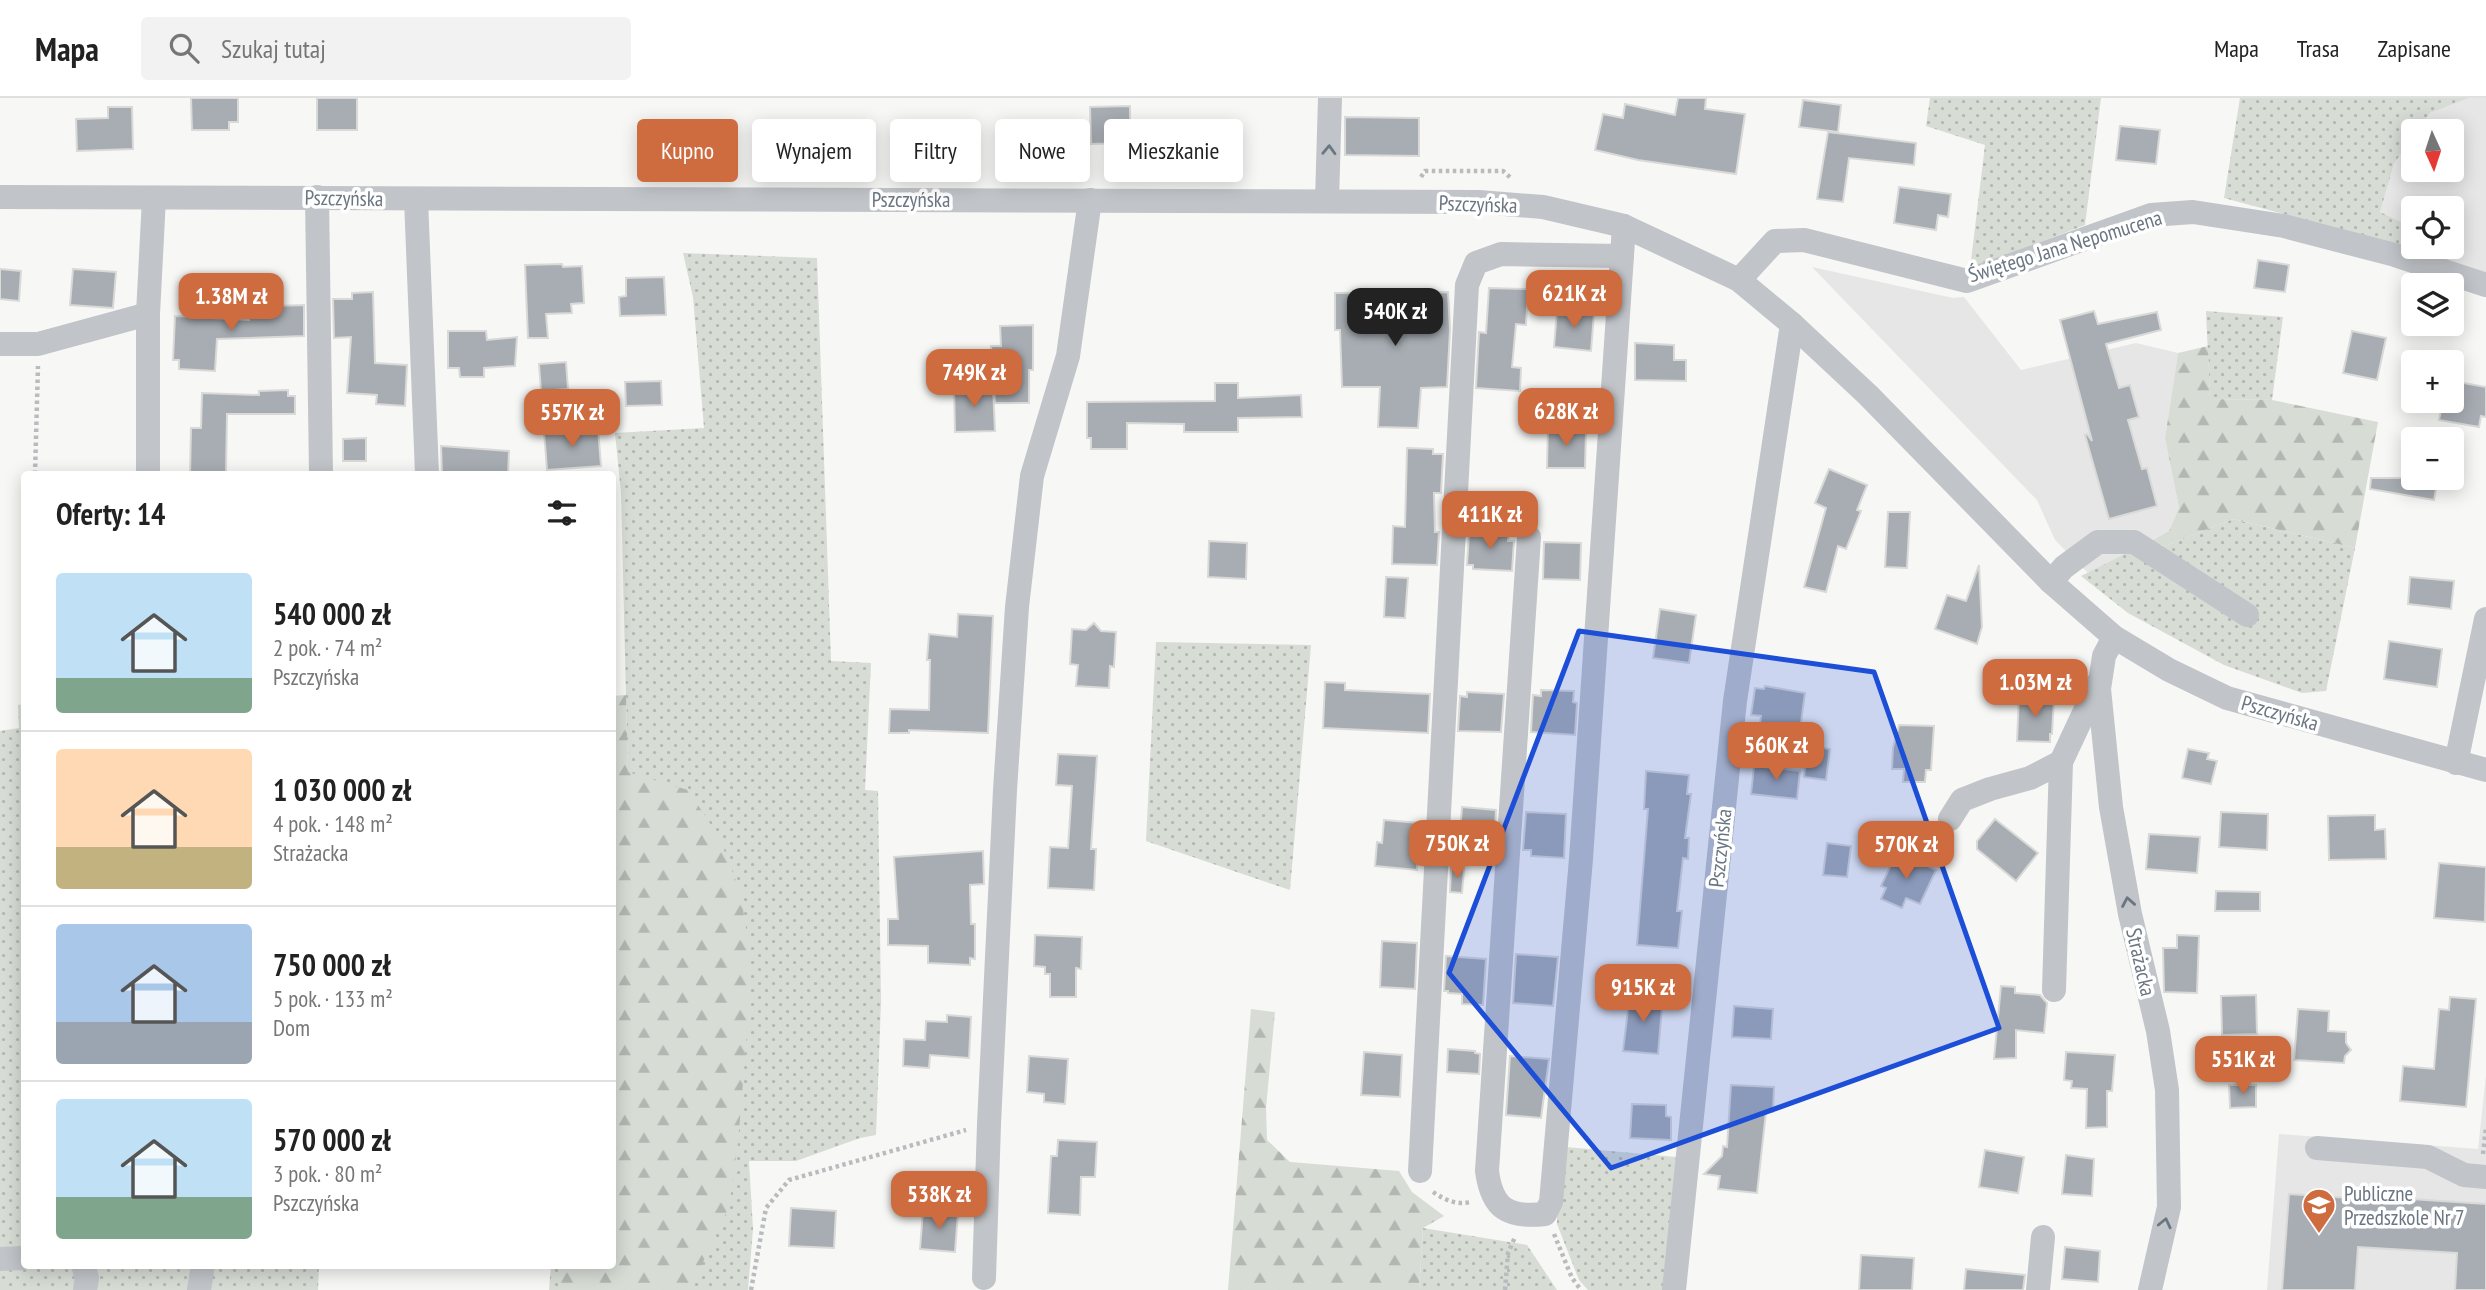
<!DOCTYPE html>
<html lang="pl">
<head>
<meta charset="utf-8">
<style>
	:root { --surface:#fff; --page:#f2f2f2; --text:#222; --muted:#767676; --line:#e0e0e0; --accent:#ce6b3f }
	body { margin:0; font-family:"PT Sans Narrow",sans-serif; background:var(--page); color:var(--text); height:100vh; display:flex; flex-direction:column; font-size:26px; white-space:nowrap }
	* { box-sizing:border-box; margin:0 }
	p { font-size:23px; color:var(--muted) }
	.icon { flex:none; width:38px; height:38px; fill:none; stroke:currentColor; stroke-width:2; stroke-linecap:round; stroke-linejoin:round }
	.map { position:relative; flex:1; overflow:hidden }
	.details { position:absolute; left:21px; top:373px; width:595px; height:798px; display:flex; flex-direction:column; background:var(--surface); border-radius:7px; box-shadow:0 4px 18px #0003 }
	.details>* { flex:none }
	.banner { position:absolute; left:637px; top:21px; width:665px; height:63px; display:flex; gap:14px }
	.needle { width:46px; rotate:177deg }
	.fabs { position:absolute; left:2401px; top:21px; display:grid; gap:14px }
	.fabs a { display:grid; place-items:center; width:63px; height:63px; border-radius:7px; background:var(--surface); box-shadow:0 4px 18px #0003; font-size:35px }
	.price { position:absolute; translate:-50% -60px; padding:0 16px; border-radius:14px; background:var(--accent); color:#fff; font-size:23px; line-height:46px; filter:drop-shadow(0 2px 4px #0008) }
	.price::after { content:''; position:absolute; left:50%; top:42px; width:21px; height:16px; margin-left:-10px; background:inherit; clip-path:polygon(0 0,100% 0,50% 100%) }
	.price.current { background:#222; color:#fff }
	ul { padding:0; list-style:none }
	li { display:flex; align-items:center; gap:21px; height:175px; padding:0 35px }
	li+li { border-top:2px solid var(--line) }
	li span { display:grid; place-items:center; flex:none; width:196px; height:140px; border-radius:7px; color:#555 }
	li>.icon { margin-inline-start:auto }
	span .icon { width:84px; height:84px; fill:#fffc; stroke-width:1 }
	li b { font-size:30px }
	h2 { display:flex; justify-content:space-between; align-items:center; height:84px; padding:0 35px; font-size:30px }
	.pill { padding:0 24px; border-radius:7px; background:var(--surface); box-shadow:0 4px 18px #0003; font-size:24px; line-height:63px }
	.pill.current { background:var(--accent); color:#fff }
	header { display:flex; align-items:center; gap:42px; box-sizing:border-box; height:98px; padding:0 35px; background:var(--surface); border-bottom:2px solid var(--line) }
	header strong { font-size:33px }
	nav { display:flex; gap:38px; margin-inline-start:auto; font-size:24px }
	.search { width:490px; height:63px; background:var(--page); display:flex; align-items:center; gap:18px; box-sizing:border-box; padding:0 24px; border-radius:7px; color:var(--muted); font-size:26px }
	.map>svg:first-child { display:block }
	.built { fill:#e5e6e5 }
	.green { fill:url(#green-dots) }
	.forest { fill:url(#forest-firs) }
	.building { fill:#a7adb3; stroke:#d9d9d7; stroke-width:2 }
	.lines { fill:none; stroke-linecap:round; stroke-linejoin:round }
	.path { stroke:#b9bcbe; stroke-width:4.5; stroke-dasharray:3.5 3.5; stroke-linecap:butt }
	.minor { stroke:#c1c4c8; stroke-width:24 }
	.oneway { stroke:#6a7682 }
	.marked { fill:#1d4ed8; fill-opacity:0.2; stroke:#1d4ed8; stroke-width:5; stroke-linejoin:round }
	.labels { text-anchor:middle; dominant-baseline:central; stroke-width:7; stroke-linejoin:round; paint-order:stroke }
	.street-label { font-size:21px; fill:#6a7682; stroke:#fff }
	.poi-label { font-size:21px; fill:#6a7682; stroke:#fff; text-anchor:start }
</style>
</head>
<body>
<header>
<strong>Mapa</strong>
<div class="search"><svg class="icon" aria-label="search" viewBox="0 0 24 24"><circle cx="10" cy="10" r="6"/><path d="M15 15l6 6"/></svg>Szukaj tutaj</div>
<nav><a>Mapa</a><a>Trasa</a><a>Zapisane</a></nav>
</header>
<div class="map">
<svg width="2486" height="1192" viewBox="0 0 2486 1192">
	<defs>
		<pattern id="green-dots" width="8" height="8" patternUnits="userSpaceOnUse" patternTransform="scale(1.75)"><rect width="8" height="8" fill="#d7dcd5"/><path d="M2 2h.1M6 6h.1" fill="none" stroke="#b2b7b2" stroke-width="1.8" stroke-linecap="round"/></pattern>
		<pattern id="forest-firs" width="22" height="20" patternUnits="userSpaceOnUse" patternTransform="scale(1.75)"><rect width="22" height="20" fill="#d7dcd5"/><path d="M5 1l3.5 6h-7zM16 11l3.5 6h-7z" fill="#b2b7b2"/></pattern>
	</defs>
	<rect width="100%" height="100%" fill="#f7f7f5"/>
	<g class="built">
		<path d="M2469,0H2486V177L2445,165L2460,150L2452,146V110H2413V129L2380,114L2394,66L2413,38V72H2452V33H2417L2430,15Z"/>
		<path d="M1812,169L1953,200L1964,199L2021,272L2136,245L2178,255L2165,340L2179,410L2169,433L2089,476L2055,442L2037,402Z"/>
		<path d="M2486,977V1192H2267L2279,1036L2478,1051Z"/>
	</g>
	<g class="green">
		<path d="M1930,0H2101L2085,127L1970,171L1985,47L1926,28Z"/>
		<path d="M2240,0H2469L2430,15L2417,33H2413V38L2394,66L2380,114L2413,129V149H2452V146L2461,149L2445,165L2383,143L2224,100Z"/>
		<path d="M683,155L817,160L831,563L871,565L865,692L878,693L881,904L876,1037L860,1040L796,1063H749L753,1131L748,1192H549L551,1167H612L629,718L621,395L615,335L704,330L693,199Z"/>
		<path d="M2206,213L2283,219L2272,302L2210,301Z"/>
		<path d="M2233,421L2355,450L2326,593L2302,595L2224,567L2128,515L2081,478L2147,445L2165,448Z"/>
		<path d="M1156,544L1311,547L1290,792L1146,743Z"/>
		<path d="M24,606V1167H319L318,1192H0V633L19,630L18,607Z"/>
		<path d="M1566,1049L1676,1059L1663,1192H1588L1579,1182L1557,1126V1084Z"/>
		<path d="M1423,1130L1527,1147L1557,1192H1419Z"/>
	</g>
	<g class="forest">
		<path d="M2208,248L2210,301L2272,302L2378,324L2355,450L2233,421L2165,448L2147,445L2169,433L2179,410L2165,340L2178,255Z"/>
		<path d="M626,597L628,674L688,692L719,739L740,793L749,849L747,935L738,1045L729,1109L690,1192H558V1167H612V598Z"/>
		<path d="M1251,911L1275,914L1266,1010L1267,1042L1290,1064L1399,1073L1412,1094L1444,1118L1423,1130L1419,1192H1228Z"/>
	</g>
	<g class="building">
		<path d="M191,0H238V24H229V32H192Z"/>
		<rect x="317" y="0" width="40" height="32"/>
		<path d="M1678,0H1706L1705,11L1745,16L1736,76L1638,62L1595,52L1603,16L1623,20L1625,6L1675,17Z"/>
		<path d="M1803,2L1841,7L1838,34L1799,29Z"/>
		<path d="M1130,8V45L1091,46L1090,9Z"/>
		<path d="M108,9H132L133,51L77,53L76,21L108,20Z"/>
		<path d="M1345,19L1419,20V58L1345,57Z"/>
		<path d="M2120,28L2160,32L2156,66L2116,62Z"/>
		<path d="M1828,34L1916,45L1914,67L1849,60L1843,104L1817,101Z"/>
		<path d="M1899,89L1951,96L1948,119L1938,117L1936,132L1894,125Z"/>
		<path d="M2258,162L2289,167L2285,194L2254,190Z"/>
		<path d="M562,166L563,169L582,168L584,205L571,206L572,215L546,216L548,240H528L525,167Z"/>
		<path d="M0,171L21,173L19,203L0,201Z"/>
		<path d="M73,171L116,174L113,210L70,207Z"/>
		<path d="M664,179L666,217L620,218L619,199L626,198V180Z"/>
		<path d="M1489,190L1528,191L1526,227L1516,226L1512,269L1521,270L1520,293L1476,290L1479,234L1486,235Z"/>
		<path d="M373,194L375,265L407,267L405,308L376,306L377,297L347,295L351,239L334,240L333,201H352V195Z"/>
		<path d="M1448,194L1450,232L1447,289L1421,290L1418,330L1378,329L1380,289H1342L1340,232H1335V195Z"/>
		<path d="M304,207V238L217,241L215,273L179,271V262H173L175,218L249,222L248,209Z"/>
		<path d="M1557,212L1594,216L1591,253L1554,249Z"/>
		<path d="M2094,213L2098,226L2157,214L2161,232L2106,246L2119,290L2130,287L2139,319L2128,322L2142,371L2147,370L2157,408L2109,421L2085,337L2087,336L2092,343L2060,222Z"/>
		<path d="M1033,227V272H1029V305H995L991,248H1001L1000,228Z"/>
		<path d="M448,233H486L487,242L517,239L515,268L484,270V279H460L459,270H448Z"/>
		<path d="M2352,233L2386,240L2377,282L2343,275Z"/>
		<path d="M1635,245L1674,247V262H1686V283L1635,282Z"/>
		<path d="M566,264L568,291L541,293L539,266Z"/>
		<path d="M661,283L662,307L626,308L625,284Z"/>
		<path d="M2452,283L2486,289V319L2481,318L2479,329L2439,322L2443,303H2452Z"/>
		<path d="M1215,285H1238V300L1301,297L1302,319L1238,320V334H1184V326L1127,325V351H1091V340H1087V304L1215,303Z"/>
		<path d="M993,288L995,333L955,334L954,289Z"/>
		<path d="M288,292V298H295V316H227L226,376H190L191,330H201L202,295L259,297V293Z"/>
		<path d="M1548,327H1568V332L1586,333L1585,370H1547Z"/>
		<path d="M598,330L601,368L547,372L544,334Z"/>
		<path d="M366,340V363H343V341Z"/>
		<path d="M441,348L509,353L508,376H442Z"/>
		<path d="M1407,350L1433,351V356H1443L1441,395H1434L1435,434H1439L1437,467L1392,466L1393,428L1405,429Z"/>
		<path d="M1829,371L1867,387L1857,412L1861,413L1846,451L1838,448L1826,494L1804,489L1826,410L1815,405Z"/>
		<path d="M2371,380H2438L2434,402L2370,391Z"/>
		<path d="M1888,414H1910L1907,470L1885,469Z"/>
		<path d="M1475,432L1509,434L1508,443H1514L1512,473L1473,471V467H1467L1469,435H1474Z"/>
		<path d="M1209,443L1247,445L1246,481L1208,479Z"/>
		<path d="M1544,444L1581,445L1580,482L1543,481Z"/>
		<path d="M1979,467L1982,529L1977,546L1935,531L1947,497L1966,503Z"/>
		<path d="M1386,479L1408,480L1405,520L1384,519Z"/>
		<path d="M2410,479L2454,483L2451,511L2408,506Z"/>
		<path d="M1660,511L1696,517L1689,565L1653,560Z"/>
		<path d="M958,516L993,518L988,635L909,632V635H889L890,611L929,612L930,562H927L929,536L957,539Z"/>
		<path d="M1094,525L1101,533L1116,534L1114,569L1110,568L1109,590L1076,588L1078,567L1070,566L1072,531L1086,532Z"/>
		<path d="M2389,543L2442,551L2437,589L2384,581Z"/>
		<path d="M1325,584L1345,585V592L1430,596L1428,635L1323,630Z"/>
		<path d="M1765,588L1805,595L1800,632L1760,626L1761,618L1751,617L1755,590L1764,591Z"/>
		<path d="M1541,592L1574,593L1573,604L1577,605L1575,637L1531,634L1533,597L1541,598Z"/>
		<path d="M1467,594L1504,596L1501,634L1458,633L1460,598L1467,599Z"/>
		<path d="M2019,598L2054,600L2052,636H2050V644L2017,643Z"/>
		<path d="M1899,627L1934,628L1931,672H1926L1925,684H1903L1904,671H1892L1893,650Z"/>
		<path d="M1808,648L1830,651L1826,682L1804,679Z"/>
		<path d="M2188,651L2209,655L2207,661L2217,663L2211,686L2182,680Z"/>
		<path d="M1058,656L1097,658L1091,751H1096L1094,792L1048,790L1050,749L1068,750L1072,688L1056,687Z"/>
		<path d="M1754,668L1800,673L1797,701L1751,696Z"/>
		<path d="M1646,673L1689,677L1687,696H1691L1685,740H1689L1688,761L1683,760L1677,813H1682L1678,850L1637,847L1648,711H1644Z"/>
		<path d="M1462,709L1496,712L1494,749L1459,747Z"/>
		<path d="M1526,714L1566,716L1564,760L1531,758V752H1523Z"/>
		<path d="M2221,714L2268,716L2267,752L2219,749Z"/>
		<path d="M2375,717V732L2385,731L2386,761L2329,762L2328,718Z"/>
		<path d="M1995,721L2038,755L2016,783L1977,751V743Z"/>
		<path d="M1384,722L1419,725L1417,772L1375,768L1377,744L1382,745Z"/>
		<path d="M2149,736L2200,739L2197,775L2146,771Z"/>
		<path d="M1827,745L1851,748L1847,779L1823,777Z"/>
		<path d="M983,753L984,786L970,787L971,826H975V861L970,860V867L928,865V848L888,847V821H898L894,759Z"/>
		<path d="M1897,754L1936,772L1920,806L1906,800L1902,810L1881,801L1886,790L1881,788Z"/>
		<path d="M2439,765L2486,769L2485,824L2434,820Z"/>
		<path d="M1451,770L1464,771L1462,795L1450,794Z"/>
		<path d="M2216,793L2260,794V813H2215Z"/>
		<path d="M1035,837L1082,839L1081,871L1076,870V899H1050V876H1045V869L1034,868Z"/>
		<path d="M2177,837L2199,838L2197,895L2164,894L2163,850H2177Z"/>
		<path d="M1382,843L1417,845L1415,891L1380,889Z"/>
		<path d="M1516,856L1558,859L1553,908L1513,905Z"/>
		<path d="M1446,858L1486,861L1483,907L1462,906V896L1448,895V893H1444Z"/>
		<path d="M2001,888L2015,889V895L2040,897L2047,905L2044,935L2016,932V960L1994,961Z"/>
		<path d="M1630,895L1663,898L1658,956L1623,953Z"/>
		<path d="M2256,897L2257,936L2222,937L2221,898Z"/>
		<path d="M2450,899L2476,901L2466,1009L2400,1003L2403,968L2434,971L2439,911L2449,912Z"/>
		<path d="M1734,908L1773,911L1771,941L1732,939Z"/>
		<path d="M2298,911L2329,913L2328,933L2346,934V945L2351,952L2345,958L2344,965L2294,962Z"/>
		<path d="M947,917L971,919L969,960L930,957L929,970L903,968L904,941L925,942L926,923L947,924Z"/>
		<path d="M1448,951L1475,953V955L1480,956L1479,976L1447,974Z"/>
		<path d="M1364,954L1402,957L1400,999L1361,997Z"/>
		<path d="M2066,954L2115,957L2112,993H2107V1029L2086,1030L2087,991L2071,990L2072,983L2064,982Z"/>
		<path d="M1029,958L1068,961L1065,1006L1044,1004V996L1027,994Z"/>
		<path d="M1510,958L1549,961L1541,1020L1506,1017Z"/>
		<path d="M1731,987L1774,989L1773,1014H1766L1757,1095L1718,1091L1720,1078L1704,1076L1722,1058L1723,1048L1727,1049Z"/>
		<path d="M2229,987H2256V1009L2230,1010Z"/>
		<path d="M1632,1006L1666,1007V1018L1671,1019V1042L1630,1040Z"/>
		<path d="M1058,1042L1097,1044L1095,1079H1081L1080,1117L1048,1115L1051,1058H1057Z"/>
		<path d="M1985,1052L2024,1059L2018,1095L1979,1089Z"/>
		<path d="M2066,1057L2094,1061L2092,1098L2062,1096Z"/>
		<path d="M2289,1096L2365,1101L2366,1098L2486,1106V1192H2455L2457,1155L2358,1149L2355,1192H2282Z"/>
		<path d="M791,1110L836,1113L834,1150L789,1148Z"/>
		<path d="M923,1112L958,1115L955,1154L920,1151Z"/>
		<path d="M2065,1149L2100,1153L2098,1184L2062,1181Z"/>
		<path d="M1861,1157L1914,1160L1912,1192H1859Z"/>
		<path d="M1966,1171L2025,1177L2023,1192H1964Z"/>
	</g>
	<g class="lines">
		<g class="path">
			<path d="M1421,79L1425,73H1503L1512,81"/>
			<path d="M35,376L38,268"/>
			<path d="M2483,1056L2486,1029"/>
			<path d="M1433,1094C1445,1102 1456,1107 1471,1104"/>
			<path d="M1554,1136L1572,1180L1581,1192"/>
			<path d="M751,1192L766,1110L789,1082L966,1032"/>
			<path d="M1505,1192L1508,1155L1515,1139"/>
		</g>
		<g class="minor">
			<path d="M0,99L1479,104L1543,109L1624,128L1739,182L1792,226L1868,297L2051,484L2114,539L2169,572L2227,600L2486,672"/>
			<path d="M317,99L321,376"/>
			<path d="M416,101L427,376"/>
			<path d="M1327,103L1330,0"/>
			<path d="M1739,182L1775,143L1804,142L1967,183L2151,117L2193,114L2284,128L2395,157L2486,187"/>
			<path d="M0,246H38L148,216"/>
			<path d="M148,376V216L154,100"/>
			<path d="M1529,439L1487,1073C1492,1111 1508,1120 1545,1116L1551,1104L1581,761L1624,128"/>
			<path d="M2051,484L2064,469L2098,444H2134L2247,517"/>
			<path d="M2114,539L2104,558L2099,591L2111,709L2130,816L2158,933L2167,992L2169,1109L2150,1192"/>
			<path d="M2061,664L2098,585"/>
			<path d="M2456,665L2486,521"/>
			<path d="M1950,721L1962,702L1990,691L2030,680L2061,664L2054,892"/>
			<path d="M2317,1050L2428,1059L2464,1077L2486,1079"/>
			<path d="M1420,1073L1467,187L1476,165L1501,156L1622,158"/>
			<path d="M0,1161L24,1160"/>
			<path d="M83,1167L87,1180L85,1192"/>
			<path d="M984,1180L989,1026L1005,692L1017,509L1032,378L1068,258L1090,102"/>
			<path d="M199,1192L203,1167"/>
			<path d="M1674,1192L1735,603L1792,226"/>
			<path d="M2038,1192L2043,1139"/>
		</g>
	</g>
	<defs><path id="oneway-chevron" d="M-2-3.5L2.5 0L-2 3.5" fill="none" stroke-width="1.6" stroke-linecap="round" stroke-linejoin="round" transform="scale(1.75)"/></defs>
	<g class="oneway">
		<use href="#oneway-chevron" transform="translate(1329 52) rotate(-88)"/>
		<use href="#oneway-chevron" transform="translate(2128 804) rotate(-100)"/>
		<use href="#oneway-chevron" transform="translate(2165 1125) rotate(-77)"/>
	</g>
	<path class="marked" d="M1579,533L1874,574L1999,930L1611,1070L1449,875Z"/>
	<defs>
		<symbol id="school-pin" viewBox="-11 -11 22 30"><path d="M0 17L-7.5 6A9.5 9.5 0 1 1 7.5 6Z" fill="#ce6b3f" stroke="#fff"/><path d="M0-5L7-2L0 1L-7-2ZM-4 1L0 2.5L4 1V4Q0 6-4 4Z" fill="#fff"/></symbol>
	</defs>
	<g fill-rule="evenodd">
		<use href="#school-pin" x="2300" y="1088" width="38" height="52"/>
	</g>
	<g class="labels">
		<g class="street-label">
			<text transform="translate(344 100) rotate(1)">Pszczyńska</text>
			<text x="911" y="101">Pszczyńska</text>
			<text transform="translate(1478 106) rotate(2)">Pszczyńska</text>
			<text transform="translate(2065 148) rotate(-17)">Świętego Jana Nepomucena</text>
			<text transform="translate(2280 615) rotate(16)">Pszczyńska</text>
			<text transform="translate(1720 750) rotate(-84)">Pszczyńska</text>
			<text transform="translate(2141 864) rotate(77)">Strażacka</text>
		</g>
		<g class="poi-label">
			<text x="2344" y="1095">Publiczne<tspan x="2344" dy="24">Przedszkole Nr 7</tspan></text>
		</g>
	</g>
</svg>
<div class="fabs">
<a><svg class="needle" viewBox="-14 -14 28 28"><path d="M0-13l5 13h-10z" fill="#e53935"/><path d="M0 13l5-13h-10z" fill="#767676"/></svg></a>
<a><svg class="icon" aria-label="locate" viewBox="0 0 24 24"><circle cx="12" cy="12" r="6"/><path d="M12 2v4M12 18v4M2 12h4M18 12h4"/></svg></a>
<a><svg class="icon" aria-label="layers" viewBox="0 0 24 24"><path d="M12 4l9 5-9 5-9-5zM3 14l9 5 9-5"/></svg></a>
<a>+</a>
<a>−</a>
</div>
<b class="price" style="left:1574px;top:232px">621K zł</b>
<b class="price" style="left:231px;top:235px">1.38M zł</b>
<b class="price current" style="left:1395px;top:250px">540K zł</b>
<b class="price" style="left:974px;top:311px">749K zł</b>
<b class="price" style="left:1566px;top:350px">628K zł</b>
<b class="price" style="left:572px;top:351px">557K zł</b>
<b class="price" style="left:1490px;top:453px">411K zł</b>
<b class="price" style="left:2035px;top:621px">1.03M zł</b>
<b class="price" style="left:1776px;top:684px">560K zł</b>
<b class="price" style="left:1457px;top:782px">750K zł</b>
<b class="price" style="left:1906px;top:783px">570K zł</b>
<b class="price" style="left:1643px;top:926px">915K zł</b>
<b class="price" style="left:2243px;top:998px">551K zł</b>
<b class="price" style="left:939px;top:1133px">538K zł</b>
<div class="banner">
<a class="pill current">Kupno</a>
<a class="pill">Wynajem</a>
<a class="pill">Filtry</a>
<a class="pill">Nowe</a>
<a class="pill">Mieszkanie</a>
</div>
<section class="details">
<h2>Oferty: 14<svg class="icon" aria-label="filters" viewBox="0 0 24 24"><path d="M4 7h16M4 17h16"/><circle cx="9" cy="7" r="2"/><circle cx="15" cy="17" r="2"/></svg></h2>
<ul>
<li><span style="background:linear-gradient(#bfe0f5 75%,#7fa58c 0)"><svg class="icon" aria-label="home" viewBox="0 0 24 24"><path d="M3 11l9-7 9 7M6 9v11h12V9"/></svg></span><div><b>540 000 zł</b><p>2 pok. · 74 m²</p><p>Pszczyńska</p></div></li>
<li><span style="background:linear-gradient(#ffd9b3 70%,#c2b280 0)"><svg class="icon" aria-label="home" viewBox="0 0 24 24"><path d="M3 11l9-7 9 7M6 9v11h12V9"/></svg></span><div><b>1 030 000 zł</b><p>4 pok. · 148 m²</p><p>Strażacka</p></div></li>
<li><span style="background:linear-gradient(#a9c7e8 70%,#9aa5b1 0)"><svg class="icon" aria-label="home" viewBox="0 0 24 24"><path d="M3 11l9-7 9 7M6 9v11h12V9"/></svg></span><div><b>750 000 zł</b><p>5 pok. · 133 m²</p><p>Dom</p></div></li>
<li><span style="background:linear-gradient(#bfe0f5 70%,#7fa58c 0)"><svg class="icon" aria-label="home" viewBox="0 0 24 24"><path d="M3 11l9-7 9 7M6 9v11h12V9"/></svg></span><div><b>570 000 zł</b><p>3 pok. · 80 m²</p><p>Pszczyńska</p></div></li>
</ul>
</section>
</div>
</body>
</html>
